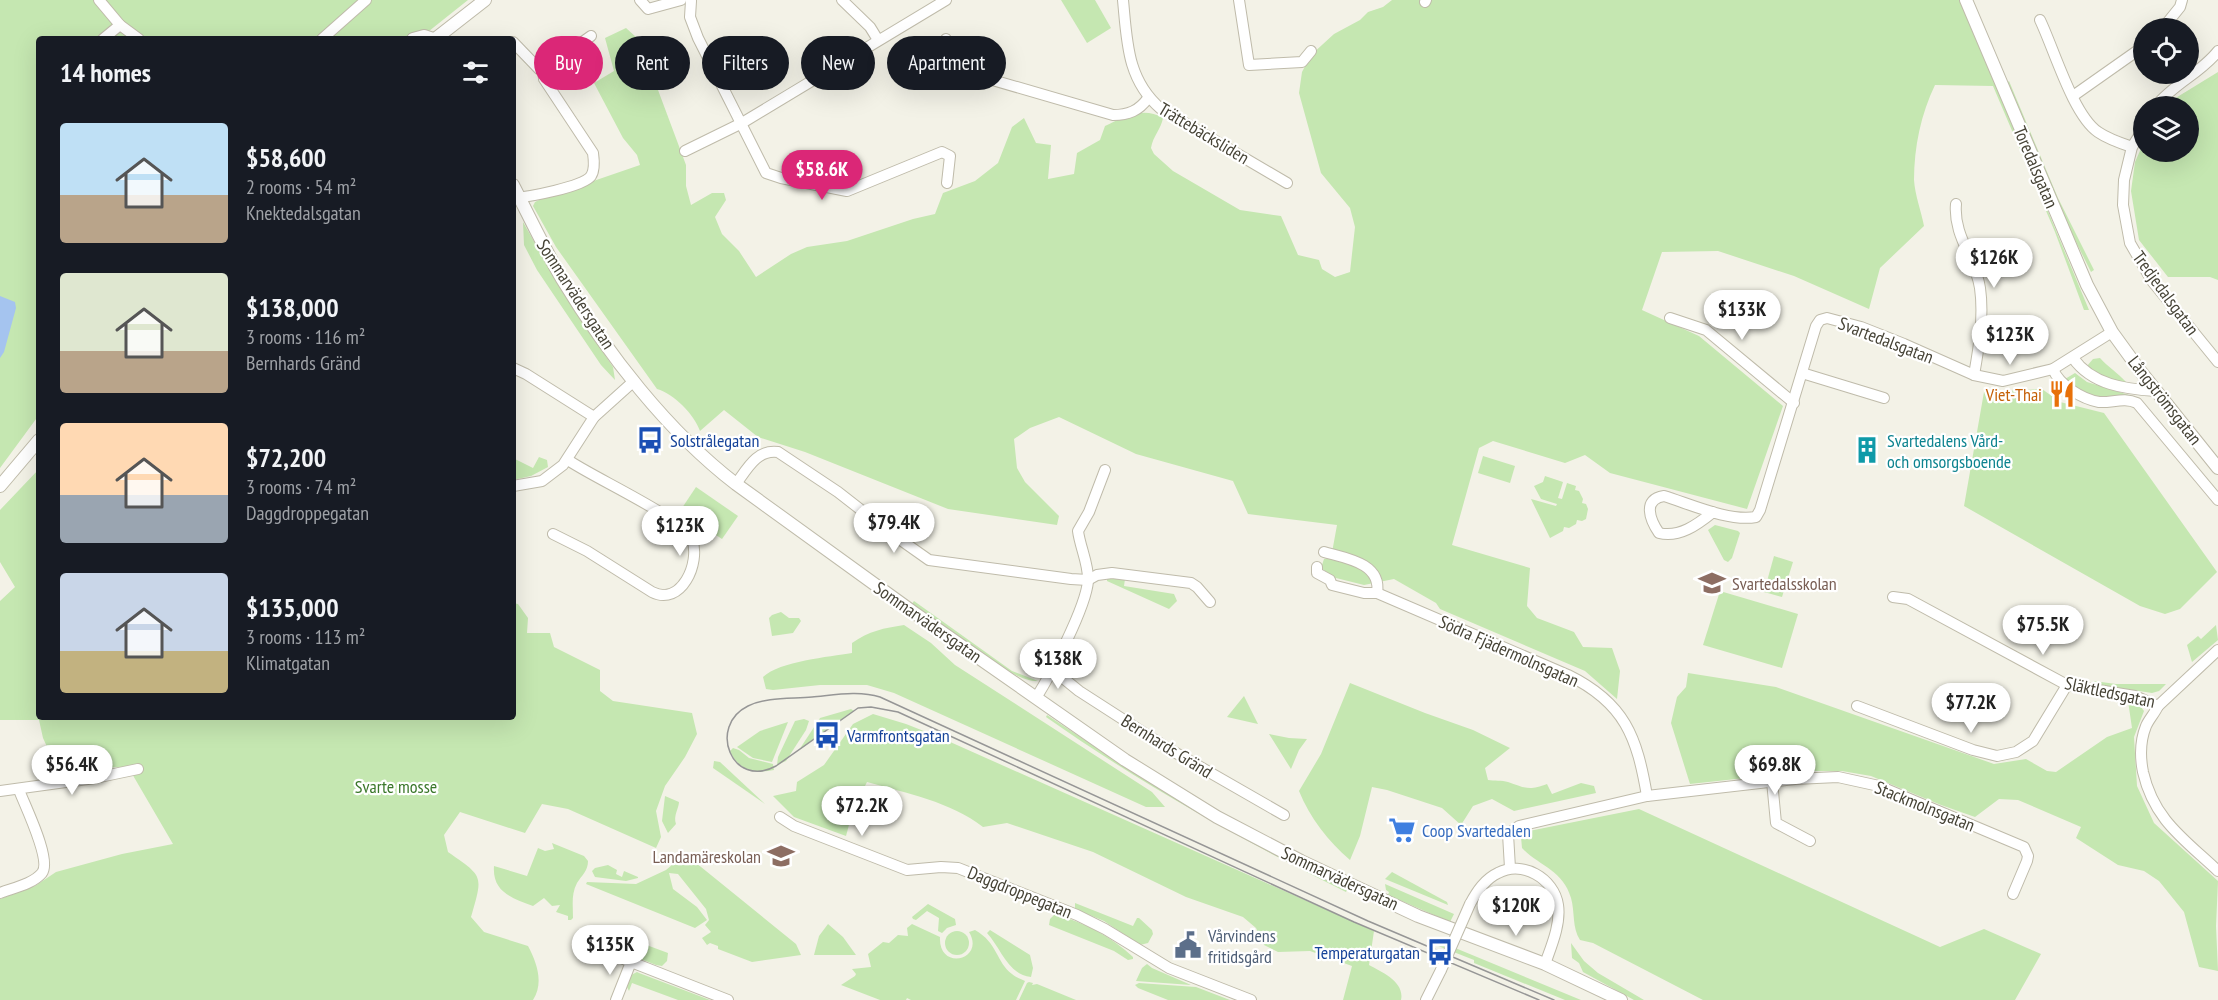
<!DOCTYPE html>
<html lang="en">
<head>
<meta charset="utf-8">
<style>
	:root { --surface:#171b24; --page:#20242c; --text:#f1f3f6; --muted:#9ea1a6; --accent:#db2777 }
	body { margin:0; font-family:"PT Sans Narrow",sans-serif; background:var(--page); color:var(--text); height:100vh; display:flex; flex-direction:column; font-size:22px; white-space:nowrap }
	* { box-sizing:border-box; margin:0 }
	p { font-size:20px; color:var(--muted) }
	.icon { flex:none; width:33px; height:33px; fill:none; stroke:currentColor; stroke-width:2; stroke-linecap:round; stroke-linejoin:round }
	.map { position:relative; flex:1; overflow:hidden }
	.sheet { position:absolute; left:36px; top:36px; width:480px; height:684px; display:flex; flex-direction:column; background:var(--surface); border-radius:6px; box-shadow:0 6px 24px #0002 }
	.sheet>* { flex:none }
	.hud { position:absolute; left:534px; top:36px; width:570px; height:54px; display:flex; gap:12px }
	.fabs { position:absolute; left:2133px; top:18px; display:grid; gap:12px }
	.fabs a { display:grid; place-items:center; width:66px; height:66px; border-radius:50%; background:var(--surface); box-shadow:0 6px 24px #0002; font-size:30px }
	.price { position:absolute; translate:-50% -51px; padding:0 14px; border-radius:21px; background:#fff; color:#222; font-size:20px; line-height:39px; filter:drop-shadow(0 2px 3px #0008) }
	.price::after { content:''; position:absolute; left:50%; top:36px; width:18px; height:14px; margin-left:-9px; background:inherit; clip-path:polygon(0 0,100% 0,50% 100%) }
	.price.selected { background:var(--accent); color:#fff }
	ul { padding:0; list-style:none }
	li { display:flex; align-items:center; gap:18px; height:150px; padding:0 24px }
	li span { display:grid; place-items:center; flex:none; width:168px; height:120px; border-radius:6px; color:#555 }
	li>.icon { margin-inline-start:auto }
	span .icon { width:72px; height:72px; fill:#fffc; stroke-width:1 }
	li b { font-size:26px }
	h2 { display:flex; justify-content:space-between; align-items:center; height:72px; padding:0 24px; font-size:26px }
	.tag { padding:0 21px; border-radius:27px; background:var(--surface); box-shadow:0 6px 24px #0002; font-size:21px; line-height:54px }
	.tag.selected { background:var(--accent); color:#fff }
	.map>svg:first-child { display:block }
	.green { fill:#c5e7b1 }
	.water { fill:#a5c4ef }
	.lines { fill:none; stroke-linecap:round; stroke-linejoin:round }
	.minor-casing { stroke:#bfbbaa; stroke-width:12 }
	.tertiary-casing { stroke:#bfbbaa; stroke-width:14 }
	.minor { stroke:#fff; stroke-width:10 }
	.tertiary { stroke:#fff; stroke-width:12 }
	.tram { stroke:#969696; stroke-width:1.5 }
	.minor-bridge-casing { stroke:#bfbbaa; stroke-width:12; stroke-linecap:butt }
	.minor-bridge { stroke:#fff; stroke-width:10 }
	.labels { text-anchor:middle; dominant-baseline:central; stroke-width:4.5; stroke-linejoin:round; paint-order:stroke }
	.street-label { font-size:18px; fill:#464336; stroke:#fff }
	.food-label { font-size:18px; fill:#c56008; stroke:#fff; text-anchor:end }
	.transit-label { font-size:18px; fill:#164399; stroke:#fff; text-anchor:start }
	.culture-label { font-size:18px; fill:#0d838f; stroke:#fff; text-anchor:start }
	.education-label { font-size:18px; fill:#785e54; stroke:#fff; text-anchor:start }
	.park-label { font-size:18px; fill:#3a772a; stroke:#fff }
	.shop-label { font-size:18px; fill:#366cbe; stroke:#fff; text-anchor:start }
	.service-label { font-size:18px; fill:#4e5e75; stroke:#fff; text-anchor:start }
</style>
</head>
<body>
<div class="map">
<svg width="2218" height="1000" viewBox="0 0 2218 1000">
	<rect width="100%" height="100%" fill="#f3f2e7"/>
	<g class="green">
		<path d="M0,0H468L419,39H39V415L0,468Z"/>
		<path d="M1061,0H1095L1111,28L1087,43Z"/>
		<path d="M1392,0H1960L2089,310H2084L2055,232L1993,86L1935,85C1921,114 1914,147 1914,180C1915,195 1921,211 1924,226L1880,268L1869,309L1794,276L1718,251L1662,252L1642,310L1699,336L1783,406L1747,509L1610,473L1585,455L1565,463L1493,441L1479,448L1452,545L1530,568L1527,606L1537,618L1574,632L1583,647L1612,648L1620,671L1617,699L1585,671L1440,609L1436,603L1394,579L1364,585L1328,576V573L1321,568L1324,559L1331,558L1337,525L1248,514L1233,481L1136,454L1059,417L1030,428L1014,439L1017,468L1025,482L1059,516L1057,525L948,509L805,452L758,437L724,410L700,431C694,414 674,394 657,389L556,247L533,206L535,202L541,199L640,165L637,155L623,138L594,83L614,71L605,38L626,28L636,37L653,67L658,90L686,165V186L691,205L712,193H724L726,200L715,217L722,234L739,251L756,277L791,254L807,247L847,241L913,219L935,214L943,193L975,181L998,163L1012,127L1024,118L1036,143L1051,145L1048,179L1074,174L1077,153L1100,140L1105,126C1124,117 1143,106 1163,118C1161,129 1153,136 1151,148L1154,154L1173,171L1240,210L1281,216L1298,255L1319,260L1322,269L1335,277L1350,272L1355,227L1350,208L1321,173L1299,93L1302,72L1311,55L1334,34L1360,20L1368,12L1383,7Z"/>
		<path d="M2218,72V280L2210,277H2168L2139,240L2131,191L2135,162L2143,144L2144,152H2188V106H2168L2174,99Z"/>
		<path d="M2009,81L2058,198L2094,270L2091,272L2069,228L2007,83Z"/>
		<path d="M523,222L562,291L613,367L615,380L601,365L537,270L524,245Z"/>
		<path d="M2100,358C2108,367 2117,372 2127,383L2100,377L2087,366L2093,359Z"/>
		<path d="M2075,373L2087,382L2129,395C2107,405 2082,393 2065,379Z"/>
		<path d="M2042,389L2060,402L2104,413L2217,572L2180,609L2165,614L2140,606L1964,506L1984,392Z"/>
		<path d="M1483,456L1515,466L1510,483L1478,473Z"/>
		<path d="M539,457L547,460L548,467L531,476L513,480V458L533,468Z"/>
		<path d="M39,469V717H513V603L518,604L528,618L527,633H550L554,647L600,670V691L613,701L692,713L697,734L685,757L665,786L656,811L661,837L656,848L568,809L542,804L525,833L460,812L444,835L448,852C484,877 483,875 471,917L484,932L528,946C537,963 544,983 533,1000H0V899L35,886L56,872L122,854L173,844L131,772L116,767L60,775L43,738L39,720H0V601L15,587L0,562V510Z"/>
		<path d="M1545,476L1563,482L1558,498L1562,499L1567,483L1576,486L1575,490L1579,491L1583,499L1582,503L1586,504L1588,509L1586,519L1582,521L1577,520L1576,524L1569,528L1564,527L1563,531L1550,538L1531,499L1556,506L1557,504L1541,499L1534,486L1543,482Z"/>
		<path d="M696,487L738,516L722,539L680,511Z"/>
		<path d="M1715,525L1738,531L1740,533L1732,558L1728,562L1724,560L1708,530Z"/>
		<path d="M1774,556L1793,562L1782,597L1764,592Z"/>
		<path d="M1107,577L1125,579L1124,586L1174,594L1177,601L1169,609L1107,581Z"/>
		<path d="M1720,591L1798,614L1782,668L1703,645Z"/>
		<path d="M914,601L1012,671L1038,681C1013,684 935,622 911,605Z"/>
		<path d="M781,612L789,618H799L801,621L793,633L772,636L769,618L772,615Z"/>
		<path d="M904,625L931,643L955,665L1152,792L1165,807H1146L894,693L867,685H820L773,690L766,689L763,677C780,661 829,657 852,653V643C869,631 884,628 904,625Z"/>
		<path d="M2216,625L2218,640L2192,662L2187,645L2198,636L2201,639Z"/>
		<path d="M1688,673L1776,687L1994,764L2026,759L2047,771L2056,772L2107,737L2132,728L2128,701L2138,703L2144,711L2134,737L2137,786L2154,823L2218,881L2216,926L2218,971L2199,967L2184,912L2159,881L2144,871L2118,865L2076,838L2081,827L2018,800L1999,799L1975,817L1941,805L1871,776L1842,771H1811L1690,784L1671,723L1677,697L1686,687Z"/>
		<path d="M2094,681L2116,684H2166L2159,691L2152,693L2094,684Z"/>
		<path d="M1350,683L1425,713L1473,730L1510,748L1485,768L1488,780C1494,781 1502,780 1508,782C1525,788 1529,791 1547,784L1552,794L1581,783L1594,786L1596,793L1514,811L1492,799L1473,806L1461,825L1442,808L1387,790L1372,787L1360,836L1350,860C1328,841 1310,818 1299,791L1321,754Z"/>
		<path d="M1244,696L1258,724L1227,717Z"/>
		<path d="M851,709L854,711L799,750L820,718Z"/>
		<path d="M873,714L906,724L939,737L1374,931L1369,965C1382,972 1405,982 1401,1000H1343L1352,966L1310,951L1278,952L1264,945L1256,928L1243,917L1186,897L1093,852L1007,823L983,827C951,802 906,793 867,782L853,810L846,836L794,817L773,796L796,791L797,782L824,765L853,724Z"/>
		<path d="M1047,715L1121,764L1297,865L1347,890L1346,892C1242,840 1141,784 1046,717Z"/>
		<path d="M804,719L809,721L806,730L786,761L777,765L778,757L795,721Z"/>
		<path d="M788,722L772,762L753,758L737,747L760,731Z"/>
		<path d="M1269,734L1289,738L1307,739L1299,750L1291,769Z"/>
		<path d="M733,748L739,750L749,758L773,764L774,770C754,774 738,770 730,751Z"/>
		<path d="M714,761L720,762L765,804L713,768Z"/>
		<path d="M665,796L679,802C679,808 673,816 676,824L668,833L662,821Z"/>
		<path d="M1639,809L1940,947L1984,929L2041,954L2015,1000H1703L1593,943L1580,940C1572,928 1575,912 1571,898C1563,870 1539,866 1522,848L1521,837L1529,831Z"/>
		<path d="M552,843L584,856L588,861C588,871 582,875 577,883C571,894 573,906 573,918L571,920H568V916L556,912L560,905L552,906L544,898L533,906C512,898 492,892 494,866L527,876L538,848L545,851L554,849Z"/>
		<path d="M685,854L796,944L801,955L752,962L718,949V946L710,943L707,945L702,938L711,932L705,925L709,920L706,909L678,874L669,873L673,889L697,907L707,920L695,928L586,884L587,882L636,884L666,870Z"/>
		<path d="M608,865L617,870L616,874L622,877L624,871L638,877V878L626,881L595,877L592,871L595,868Z"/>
		<path d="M1392,872L1447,902L1448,905L1385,879Z"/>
		<path d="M1385,884L1454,914L1450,922L1388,895L1389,892L1386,890Z"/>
		<path d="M1075,903L1133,926L1137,918H1139L1152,930L1153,934L1148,943L1140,945L1104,921L1075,909Z"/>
		<path d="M928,904L955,919L956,925L947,928L942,933L938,931L939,918L927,911L916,920L913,919L912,917Z"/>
		<path d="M1055,914C1084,923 1111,936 1133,957V959L1128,960L1114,951L1049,925L1050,919Z"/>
		<path d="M828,924L843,937L856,955H814L819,936Z"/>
		<path d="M912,924L940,937C938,972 986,960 969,932L975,930C998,943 996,962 1012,974C1015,977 1021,979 1025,981L1016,1000H911L907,998L906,1000H880L841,985L855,976L856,974L852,969L871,967L868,954L883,942L889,943L898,935L908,936L907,928Z"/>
		<path d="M598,927L668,953L667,961L662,966L656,965L600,943L593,932Z"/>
		<path d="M990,930L1030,955L1033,968L1031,977C1008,975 1001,948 987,933Z"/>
		<circle cx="957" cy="943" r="12"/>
		<path d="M1431,938L1581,1000H1565L1474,963V960L1428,942Z"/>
		<path d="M1571,943L1584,961L1598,973L1644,1000H1634L1583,972L1579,963L1572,958Z"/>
		<path d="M1147,964L1152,968L1191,985L1136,981L1142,968Z"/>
		<path d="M637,972L639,973L710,1000H678L632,983L629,991L627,987L631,975Z"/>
		<path d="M1029,982L1033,983L1032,985L1037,984L1076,1000H1019L1027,983Z"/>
		<path d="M1139,983L1196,987L1230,1000H1168L1138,988L1135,985Z"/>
	</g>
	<path class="water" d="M0,296L15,302L16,308L4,352L0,358Z"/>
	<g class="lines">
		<defs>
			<g id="minor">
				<path d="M99,0L120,25L139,39"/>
				<path d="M640,0L648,9L681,0"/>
				<path d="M842,0L870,27L878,40"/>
				<path d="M1123,0C1127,42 1127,80 1161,109L1287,183"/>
				<path d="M1239,0L1249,65L1302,62L1311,51"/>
				<path d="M691,1L690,17L698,38L766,173L781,178L847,191L942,152L950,156L947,183"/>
				<path d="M1425,2L1426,0"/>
				<path d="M2040,20C2054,49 2073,115 2098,132C2108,139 2120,143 2132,147"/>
				<path d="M2163,28L2180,7L2182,0"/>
				<path d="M103,39L120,25"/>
				<path d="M322,39L366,0"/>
				<path d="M946,39L965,72L1113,115C1128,115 1139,111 1148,98"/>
				<path d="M513,42L539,69L543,70"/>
				<path d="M2073,96L2144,46"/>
				<path d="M2156,106C2173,84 2201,73 2218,51"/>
				<path d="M2144,128L2132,147L2124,180L2123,205L2130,243L2152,281L2218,362"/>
				<path d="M685,151L742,123L946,0"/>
				<path d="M514,198C528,197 583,187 591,176C595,170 594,160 593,153L544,79L543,70L591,36"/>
				<path d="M1956,204C1953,236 1976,259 1980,288C1984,316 1979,347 1974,375"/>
				<path d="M1670,318L1706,330L1794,403"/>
				<path d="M2073,358C2092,385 2125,389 2156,391"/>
				<path d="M513,368L526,374L594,417"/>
				<path d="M2053,369C2059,385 2082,399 2099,402C2112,403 2124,397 2137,403L2218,500"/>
				<path d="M1802,373L1884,398"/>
				<path d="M736,484C747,469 757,449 778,452L838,492L888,531L929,560L1071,579L1088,580L1097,575L1112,573L1191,583L1197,587L1210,602"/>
				<path d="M513,486L542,481L563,465L594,417L634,381"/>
				<path d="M1713,512C1697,525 1679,538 1659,533C1650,520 1642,499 1664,496C1690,504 1729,522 1756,517L1760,510L1816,326L1820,320L1827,318L1861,327L1904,344L1974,375L2003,381L2053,369L2112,332"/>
				<path d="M553,534L587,551L652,592C681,607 701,563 692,539C683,518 592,477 568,460"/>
				<path d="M1324,552C1345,558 1382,563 1377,593"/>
				<path d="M1317,567V573L1330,580L1332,585L1364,593H1377L1568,675C1625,703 1637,737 1647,796"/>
				<path d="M1893,597L1908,599L2067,685L2135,696L2158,706L2218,650"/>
				<path d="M1033,655L1047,662L1052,669L1079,691L1169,749L1284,815"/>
				<path d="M1036,698C1051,674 1086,607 1088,581C1089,565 1080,547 1078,531L1089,512L1105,470"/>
				<path d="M1857,706L1973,750L1997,756L2016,752L2033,741L2067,685"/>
				<path d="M2158,706C2155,713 2149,719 2146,726C2140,741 2140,757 2143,772C2154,820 2184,839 2218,871"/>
				<path d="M1772,781L1776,823L1810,841"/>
				<path d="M0,791L95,778L138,769"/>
				<path d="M780,817L794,826L907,870L941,867L958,868L1077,915L1105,929L1169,968L1251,1000"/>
				<path d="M1510,868L1508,834L1519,826L1647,796L1795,779L1838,777L1879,786L2024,847L2028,856L2027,861L2013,894"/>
				<path d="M0,893C13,888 33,884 42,873C52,860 25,806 19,790"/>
				<path d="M1470,904C1477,891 1485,879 1498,873C1522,860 1554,878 1558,905C1561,924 1551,947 1545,964"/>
				<path d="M598,949L728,1000"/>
				<path d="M616,1000L631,962"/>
				<path d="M1426,1000L1441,970"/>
			</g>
			<g id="tertiary">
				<path d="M1966,0L2087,285L2112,332L2141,372L2218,468"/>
				<path d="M413,39L424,36L433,39"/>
				<path d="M435,39L485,0"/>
				<path d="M513,185C529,216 544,248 562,279C607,353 667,431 736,484L913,612L1125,760L1217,817L1301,861L1418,916L1545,964L1621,1000"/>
				<path d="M0,486L39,440"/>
			</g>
		</defs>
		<use href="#minor" class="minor-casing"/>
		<use href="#tertiary" class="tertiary-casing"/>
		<use href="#minor" class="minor"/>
		<use href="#tertiary" class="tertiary"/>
		<path class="tram" d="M1539,1000L1354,922L898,712L871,707L858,708L776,766C732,790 707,726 748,706C766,697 792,699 812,697C834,695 859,690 880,697L1368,921L1554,1000"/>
		<defs>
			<path id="minor-bridge" d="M1441,970L1470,904"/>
		</defs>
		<use href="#minor-bridge" class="minor-bridge-casing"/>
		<use href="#minor-bridge" class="minor-bridge"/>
	</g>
	<defs>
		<symbol id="restaurant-bare" viewBox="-9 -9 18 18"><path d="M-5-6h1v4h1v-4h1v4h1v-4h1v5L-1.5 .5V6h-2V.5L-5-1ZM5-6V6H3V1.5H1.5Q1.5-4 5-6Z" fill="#e8710a" stroke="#fff" stroke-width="2.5" paint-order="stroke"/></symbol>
		<symbol id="bus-bare" viewBox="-9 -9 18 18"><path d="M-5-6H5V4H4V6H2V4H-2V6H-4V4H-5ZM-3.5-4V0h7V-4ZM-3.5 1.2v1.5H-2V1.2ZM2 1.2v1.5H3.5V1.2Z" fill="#1a4fb4" stroke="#fff" stroke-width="2.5" paint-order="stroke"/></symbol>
		<symbol id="building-bare" viewBox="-9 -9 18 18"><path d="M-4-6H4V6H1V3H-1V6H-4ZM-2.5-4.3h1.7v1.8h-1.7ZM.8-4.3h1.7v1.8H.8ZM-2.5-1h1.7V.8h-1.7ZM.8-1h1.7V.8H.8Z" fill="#0f9aa8" stroke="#fff" stroke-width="2.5" paint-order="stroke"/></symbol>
		<symbol id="school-bare" viewBox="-9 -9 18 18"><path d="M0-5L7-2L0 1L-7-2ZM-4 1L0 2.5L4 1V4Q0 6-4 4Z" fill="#8d6e63" stroke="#fff" stroke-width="2.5" paint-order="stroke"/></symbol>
		<symbol id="supermarket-bare" viewBox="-9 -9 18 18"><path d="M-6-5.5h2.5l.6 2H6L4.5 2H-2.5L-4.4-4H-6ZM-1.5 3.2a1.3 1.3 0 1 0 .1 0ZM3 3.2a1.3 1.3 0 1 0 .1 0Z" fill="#3f7fe0" stroke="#fff" stroke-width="2.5" paint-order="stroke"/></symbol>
		<symbol id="civic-bare" viewBox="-9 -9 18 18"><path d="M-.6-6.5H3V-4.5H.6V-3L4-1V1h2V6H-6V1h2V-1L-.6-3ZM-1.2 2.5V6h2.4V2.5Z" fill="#5c6f8a" stroke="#fff" stroke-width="2.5" paint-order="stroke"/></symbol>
	</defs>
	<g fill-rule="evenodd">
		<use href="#restaurant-bare" x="2043" y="375" width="38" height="38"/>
		<use href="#bus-bare" x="631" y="421" width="38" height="38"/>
		<use href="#building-bare" x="1848" y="431" width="38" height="38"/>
		<use href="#school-bare" x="1693" y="564" width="38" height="38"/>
		<use href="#bus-bare" x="808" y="716" width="38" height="38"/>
		<use href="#supermarket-bare" x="1383" y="811" width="38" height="38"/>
		<use href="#school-bare" x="762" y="837" width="38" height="38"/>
		<use href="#civic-bare" x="1169" y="926" width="38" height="38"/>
		<use href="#bus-bare" x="1421" y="933" width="38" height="38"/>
	</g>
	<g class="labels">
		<g class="street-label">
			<text transform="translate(1204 133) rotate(31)">Trättebäcksliden</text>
			<text transform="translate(2036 167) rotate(67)">Toredalsgatan</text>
			<text transform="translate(2166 293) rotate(54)">Tredjedalsgatan</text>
			<text transform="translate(576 294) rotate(57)">Sommarvädersgatan</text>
			<text transform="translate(1886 340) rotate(21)">Svartedalsgatan</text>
			<text transform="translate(2165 400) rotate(52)">Långströmsgatan</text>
			<text transform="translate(928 622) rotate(35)">Sommarvädersgatan</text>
			<text transform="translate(1509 651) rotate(24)">Södra Fjädermolnsgatan</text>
			<text transform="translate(2110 692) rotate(12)">Släktledsgatan</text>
			<text transform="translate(1167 746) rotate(32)">Bernhards Gränd</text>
			<text transform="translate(1925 806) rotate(22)">Stackmolnsgatan</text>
			<text transform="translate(1340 878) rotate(25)">Sommarvädersgatan</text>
			<text transform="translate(1020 892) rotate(22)">Daggdroppegatan</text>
		</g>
		<g class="food-label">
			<text x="2042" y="394">Viet-Thai</text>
		</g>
		<g class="transit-label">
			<text x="670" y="440">Solstrålegatan</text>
			<text x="847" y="735">Varmfrontsgatan</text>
			<text x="1420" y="952" text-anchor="end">Temperaturgatan</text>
		</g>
		<g class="culture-label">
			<text x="1887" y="440">Svartedalens Vård-<tspan x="1887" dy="21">och omsorgsboende</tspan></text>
		</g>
		<g class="education-label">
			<text x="1732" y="583">Svartedalsskolan</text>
			<text x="761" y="856" text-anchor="end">Landamäreskolan</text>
		</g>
		<g class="park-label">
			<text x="396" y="786">Svarte mosse</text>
		</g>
		<g class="shop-label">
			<text x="1422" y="830">Coop Svartedalen</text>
		</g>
		<g class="service-label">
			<text x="1208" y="935">Vårvindens<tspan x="1208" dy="21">fritidsgård</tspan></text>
		</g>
	</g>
</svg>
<div class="fabs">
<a><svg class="icon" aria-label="locate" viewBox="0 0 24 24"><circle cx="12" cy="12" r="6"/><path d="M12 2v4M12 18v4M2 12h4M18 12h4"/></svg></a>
<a><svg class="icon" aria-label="layers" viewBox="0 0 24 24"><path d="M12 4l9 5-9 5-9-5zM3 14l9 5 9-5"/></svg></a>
</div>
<b class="price selected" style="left:822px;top:201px">$58.6K</b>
<b class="price" style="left:1994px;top:289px">$126K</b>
<b class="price" style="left:1742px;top:341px">$133K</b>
<b class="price" style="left:2010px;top:366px">$123K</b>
<b class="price" style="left:894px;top:554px">$79.4K</b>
<b class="price" style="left:680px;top:557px">$123K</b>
<b class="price" style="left:2043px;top:656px">$75.5K</b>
<b class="price" style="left:1058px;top:690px">$138K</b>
<b class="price" style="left:1971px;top:734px">$77.2K</b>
<b class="price" style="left:72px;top:796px">$56.4K</b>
<b class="price" style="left:1775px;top:796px">$69.8K</b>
<b class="price" style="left:862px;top:837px">$72.2K</b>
<b class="price" style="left:1516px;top:937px">$120K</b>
<b class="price" style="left:610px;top:976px">$135K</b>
<div class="hud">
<a class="tag selected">Buy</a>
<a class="tag">Rent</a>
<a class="tag">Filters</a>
<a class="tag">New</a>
<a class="tag">Apartment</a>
</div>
<section class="sheet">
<h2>14 homes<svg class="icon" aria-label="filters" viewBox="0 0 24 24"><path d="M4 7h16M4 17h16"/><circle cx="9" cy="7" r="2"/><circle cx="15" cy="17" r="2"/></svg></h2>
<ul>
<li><span style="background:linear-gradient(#bfe0f5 60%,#b9a48a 0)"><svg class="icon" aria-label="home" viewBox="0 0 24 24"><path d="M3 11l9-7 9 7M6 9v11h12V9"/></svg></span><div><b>$58,600</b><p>2 rooms · 54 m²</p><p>Knektedalsgatan</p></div></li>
<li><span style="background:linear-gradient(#dfe7d0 65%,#b9a48a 0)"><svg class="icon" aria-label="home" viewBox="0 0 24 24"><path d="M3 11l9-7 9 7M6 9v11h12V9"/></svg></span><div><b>$138,000</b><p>3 rooms · 116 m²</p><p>Bernhards Gränd</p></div></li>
<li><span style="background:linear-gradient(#ffd9b3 60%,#9aa5b1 0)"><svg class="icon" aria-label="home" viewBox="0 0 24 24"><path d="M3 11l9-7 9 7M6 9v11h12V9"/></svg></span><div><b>$72,200</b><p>3 rooms · 74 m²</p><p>Daggdroppegatan</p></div></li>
<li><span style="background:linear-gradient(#c9d6e8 65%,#c2b280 0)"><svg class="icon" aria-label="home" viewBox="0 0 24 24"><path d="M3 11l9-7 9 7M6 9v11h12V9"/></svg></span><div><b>$135,000</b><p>3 rooms · 113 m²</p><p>Klimatgatan</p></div></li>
</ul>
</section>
</div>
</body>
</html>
